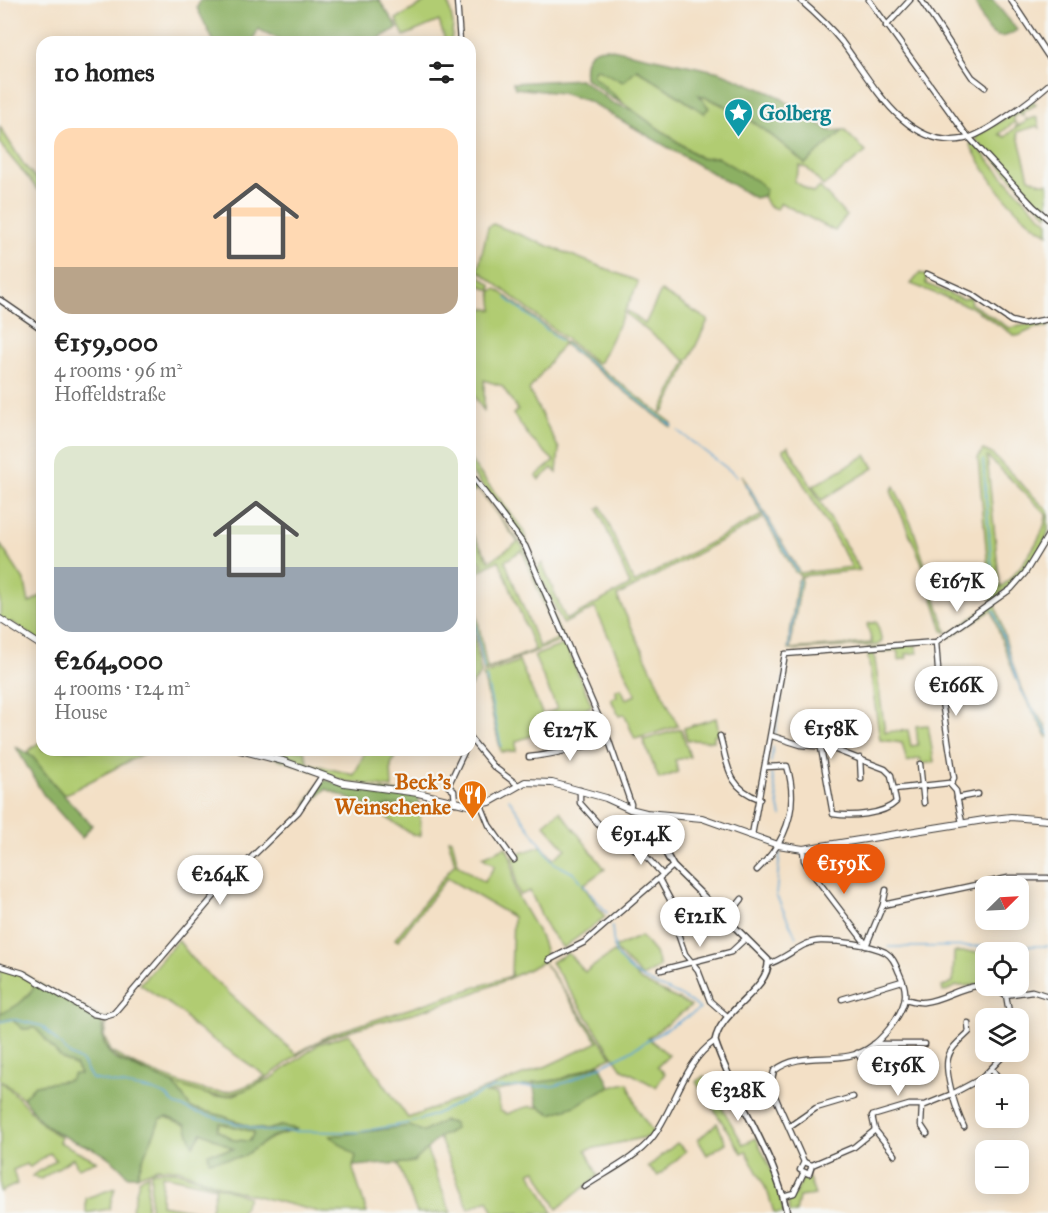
<!DOCTYPE html>
<html lang="en">
<head>
<meta charset="utf-8">
<style>
	:root { --surface:#fff; --page:#f2f2f2; --text:#222; --muted:#767676; --accent:#ea580c }
	body { margin:0; font-family:"IM FELL Great Primer",serif; background:var(--page); color:var(--text); height:100vh; display:flex; flex-direction:column; font-size:22px; white-space:nowrap }
	* { box-sizing:border-box; margin:0 }
	p { font-size:20px; color:var(--muted) }
	.icon { flex:none; width:33px; height:33px; fill:none; stroke:currentColor; stroke-width:2; stroke-linecap:round; stroke-linejoin:round }
	.map { position:relative; flex:1; overflow:hidden }
	.side { position:absolute; left:36px; top:36px; width:440px; height:720px; display:flex; flex-direction:column; background:var(--surface); border-radius:18px; box-shadow:0 3px 15px #0003 }
	.side>* { flex:none }
	.needle { width:39px; rotate:66deg }
	.tools { position:absolute; left:975px; top:876px; display:grid; gap:12px }
	.tools a { display:grid; place-items:center; width:54px; height:54px; border-radius:12px; background:var(--surface); box-shadow:0 3px 15px #0003; font-size:30px }
	.price { position:absolute; translate:-50% -51px; padding:0 14px; border-radius:21px; background:#fff; color:#222; font-size:20px; line-height:39px; filter:drop-shadow(0 2px 3px #0008) }
	.price::after { content:''; position:absolute; left:50%; top:36px; width:18px; height:14px; margin-left:-9px; background:inherit; clip-path:polygon(0 0,100% 0,50% 100%) }
	.price.selected { background:var(--accent); color:#fff }
	ul { padding:0; list-style:none }
	li { display:grid; align-content:center; gap:12px; height:318px; padding:0 18px }
	li span { display:grid; place-items:center; height:186px; border-radius:18px; color:#555 }
	li>.icon { margin-inline-start:auto }
	span .icon { width:108px; height:108px; fill:#fffc; stroke-width:1 }
	li b { font-size:26px }
	h2 { display:flex; justify-content:space-between; align-items:center; height:72px; padding:0 18px; font-size:26px }
	.map>svg:first-child { display:block }
	.green { fill:#b1cc72; stroke:#667447; stroke-width:1.5; fill-rule:evenodd }
	.forest { fill:#8cb064; stroke:#546640; stroke-width:1.5; fill-rule:evenodd }
	.lines { fill:none; stroke-linecap:round; stroke-linejoin:round }
	.stream { stroke:#5da5d4; stroke-width:1.5 }
	.minor-casing { stroke:#3c3936; stroke-width:7 }
	.tertiary-casing { stroke:#3c3936; stroke-width:8 }
	.secondary-casing { stroke:#3c3936; stroke-width:8 }
	.minor { stroke:#fff; stroke-width:4.5 }
	.tertiary { stroke:#fff; stroke-width:5 }
	.secondary { stroke:#fff; stroke-width:6 }
	.labels { text-anchor:middle; dominant-baseline:central; stroke-width:4.5; stroke-linejoin:round; paint-order:stroke }
	.culture-label { font-size:22px; font-weight:bold; fill:#0d838f; stroke:#f6f6f2; text-anchor:start }
	.food-label { font-size:22px; font-weight:bold; fill:#c56008; stroke:#f6f6f2; text-anchor:end }
</style>
</head>
<body>
<div class="map">
<svg width="1048" height="1213" viewBox="0 0 1048 1213">
	<rect width="100%" height="100%" fill="#f6f6f2"/>
	<filter id="ink" filterUnits="userSpaceOnUse"><feTurbulence type="fractalNoise" baseFrequency=".0167" numOctaves="2"/><feDisplacementMap in="SourceGraphic" scale="12" xChannelSelector="R" yChannelSelector="G"/><feConvolveMatrix kernelMatrix="1 2 1 2 8 2 1 2 1" color-interpolation-filters="sRGB"/></filter>
	<filter id="wash" filterUnits="userSpaceOnUse"><feTurbulence type="fractalNoise" baseFrequency=".008" numOctaves="4" result="noise"/><feDisplacementMap in="SourceGraphic" scale="24" xChannelSelector="R" yChannelSelector="G"/><feGaussianBlur stdDeviation="1.35" result="paint"/><feColorMatrix in="noise" values="0 0 0 0 0 0 0 0 0 0 0 0 0 0 0 0 0 1.4 0 .05"/><feComposite in="paint" operator="in"/></filter>
	<g filter="url(#wash)">
		<rect width="100%" height="100%" fill="#f3e0c6"/>
		<g class="green">
			<path d="M429,0H448L453,24L451,42H441L445,40L439,21L404,36L396,19Z"/>
			<path d="M596,68L637,69L704,113L697,94C739,110 773,134 805,164L844,130L866,152L823,186L807,168L800,166L794,181L813,193L820,187L846,216L835,231L781,203L777,209L768,206L763,196L765,190L717,157L701,158L624,104L592,75Z"/>
			<path d="M1033,101L1036,105L1023,111V116L1020,113L1013,118L1015,122L999,134L1005,137L1016,127L1017,124L1018,126L1026,122V118L1027,120L1037,117L1040,128L1037,126L1017,132L1029,178L1041,183H1048V216L976,140V136Z"/>
			<path d="M0,127L24,165L40,183L38,190L3,148L0,142Z"/>
			<path d="M972,142L1033,209L1048,222V234C1015,216 988,178 970,145Z"/>
			<path d="M493,224L637,281L638,284L600,362L597,363L478,270L488,227Z"/>
			<path d="M920,273L926,275V284L962,299L972,297L970,303L1009,328L1043,322L1048,323V327L1035,328L1018,336L1014,335L973,308L911,284Z"/>
			<path d="M479,275L491,285V291L497,289L562,339L563,344L566,342L672,423L671,427L563,344L529,390L559,449L557,473L552,468L539,480L536,476L554,461L531,439L513,414L518,410L502,386L484,380V411L470,390V306L493,310L491,291L472,281Z"/>
			<path d="M661,291L708,320L690,358L686,361L688,363L665,410L661,412L686,361L626,314L628,311L645,324Z"/>
			<path d="M788,446L860,570L802,576L790,649L872,643L867,624L877,622L882,642L877,645L788,650L797,582L801,576L795,572L745,484L742,475L800,573L852,567L783,449Z"/>
			<path d="M983,450L992,454L1048,511C1048,517 1048,525 1048,531C1043,554 1010,588 991,601L978,458ZM987,456L1046,514C1046,536 1017,574 1000,588Z"/>
			<path d="M866,455L874,468L822,500L813,486Z"/>
			<path d="M470,460L523,530L536,564L517,531L470,470Z"/>
			<path d="M475,485L524,548L563,640L484,672L470,605V579L487,669L535,650L499,560L470,577V572L482,565L470,548V531L490,561L518,542L478,489L470,493V488ZM522,550L558,639L539,647L505,561Z"/>
			<path d="M894,486L913,528L947,633L943,631L922,563L891,491Z"/>
			<path d="M601,506L634,583L760,516L762,519L617,596L678,726L635,739L624,714L619,716L611,699L617,696L615,690L621,688L626,699L636,695L595,608L563,624L537,570L542,563L566,620L630,585L598,509Z"/>
			<path d="M0,544L25,582L29,603L42,595V643L12,622L10,626L0,619Z"/>
			<path d="M995,602C1005,635 1012,671 1028,701C1035,713 1048,723 1048,737C1019,693 1008,660 992,610L950,637L949,634Z"/>
			<path d="M472,626L481,674L470,687V632Z"/>
			<path d="M562,645L566,646L592,706L562,720L567,731L552,738L549,730L516,741V751L501,752L483,675L519,661L543,715L557,709L534,656Z"/>
			<path d="M916,645L918,653L906,654L907,658L899,660L897,650L874,653L885,732L908,730L911,746L918,745L916,726L928,725L934,762L922,764L920,758L907,762L902,743L880,740L867,649Z"/>
			<path d="M716,718L719,733L714,735V741L687,740L684,728Z"/>
			<path d="M681,729L690,757L675,760L678,772L659,779L643,740Z"/>
			<path d="M42,740V750H150L64,795L27,752Z"/>
			<path d="M304,750L308,763L354,775L366,750H388L396,754L391,765L392,788L344,781L255,751Z"/>
			<path d="M399,804H419L421,836L413,835L373,809Z"/>
			<path d="M560,811L605,869L583,885L605,917L563,948L547,928L530,891L520,895L516,885L514,855L542,846L553,859L566,849L544,824Z"/>
			<path d="M448,839H452L458,865L484,882L495,866L482,857L506,847C517,866 510,875 516,892C523,911 550,942 545,961C503,983 458,1000 413,1013C382,1022 350,1028 321,1041C288,1056 265,1089 226,1095C198,1099 150,1072 123,1061C104,1053 98,1034 108,1016L104,1036L111,1051C128,1064 202,1094 223,1092C238,1091 253,1083 266,1076L193,1026L182,1013L140,984L178,940L196,963L296,1054L331,1034L511,976L513,917L447,878L398,941L395,939L455,863Z"/>
			<path d="M641,936L655,953L660,967L642,977L614,948Z"/>
			<path d="M614,952L641,981L691,1006L648,1038L669,1055L657,1067L665,1073L656,1087L621,1068L551,962L568,953L585,972Z"/>
			<path d="M954,952H1018H986L985,985L957,986L943,992L942,987L953,982Z"/>
			<path d="M545,964L612,1057L562,1079L485,1093L497,1094L500,1111L507,1114C526,1106 534,1102 552,1114C578,1105 600,1087 628,1083L638,1110L653,1132L651,1136L586,1150L598,1176L557,1209L536,1170L530,1172L553,1213H494L488,1200L469,1209L439,1137L448,1133L443,1121L424,1132L330,1136L357,1156L353,1169L367,1213H323L229,1189L178,1169L157,1168L137,1176C142,1156 153,1139 160,1119L166,1117L186,1125L194,1145L202,1132L235,1149L209,1161L296,1129L281,1126L267,1130L250,1127L223,1116L191,1108L174,1084L215,1097L234,1095L272,1078L319,1044L349,1034L408,1118L547,1066L598,1042Z"/>
			<path d="M0,968L23,974L37,983C26,999 19,1007 0,1013Z"/>
			<path d="M11,1019L23,1029L35,1028C50,1041 55,1059 75,1065L80,1074L70,1080L35,1085L23,1098L0,1079V1022Z"/>
			<path d="M704,1076L743,1144L756,1138L774,1176L784,1213H774L768,1193L746,1151L742,1153L696,1082Z"/>
			<path d="M0,1081C23,1097 35,1124 61,1137L59,1142L97,1161L78,1168L73,1158L41,1179L32,1176L56,1160L50,1153L30,1167L26,1164L13,1170L17,1184L0,1192Z"/>
			<path d="M220,1123L254,1132L250,1141L233,1140L217,1130Z"/>
			<path d="M717,1123L726,1143L707,1155L698,1140Z"/>
			<path d="M677,1143L686,1151L658,1176L648,1167Z"/>
			<path d="M426,1148L451,1213H417L398,1164L414,1161Z"/>
			<path d="M155,1171H176L248,1197L241,1213H210L216,1187L162,1175L161,1205L203,1212L150,1213L151,1172Z"/>
			<path d="M148,1174L146,1213H131L139,1180Z"/>
			<path d="M803,1178H809L815,1195L799,1197L796,1213H789L788,1200L795,1195Z"/>
			<path d="M115,1188L109,1209L86,1213V1198Z"/>
		</g>
		<g class="forest">
			<path d="M200,0H379L398,28L372,42H284L258,29L253,42H214L197,8Z"/>
			<path d="M974,0H993L1017,30C990,50 983,20 974,0Z"/>
			<path d="M607,48L720,72L776,95L830,131L844,130L805,164C774,135 740,109 699,95L709,108L704,113L637,69L623,82L596,68L592,75L624,104L613,99L585,78C583,60 587,48 607,48Z"/>
			<path d="M580,79L613,103L632,110L700,158L717,157L760,183L766,190L763,196L755,198L588,101L561,93L515,88L513,83Z"/>
			<path d="M16,747L33,757L55,786L92,825L82,838L43,794Z"/>
			<path d="M326,780L344,785L418,795L419,804H399L373,809L326,789L310,804H306L318,785Z"/>
			<path d="M37,983L102,1019C103,1037 100,1046 115,1059L174,1084L191,1108L223,1116L250,1127L267,1130L281,1126L297,1129L272,1137L242,1157L209,1161L208,1153L234,1149L202,1132L193,1146L186,1125L167,1117L160,1119C153,1139 142,1156 137,1176H128C103,1145 82,1148 52,1130C40,1122 32,1110 23,1098L35,1085L70,1080L73,1074H80L75,1065C55,1059 50,1041 35,1028L23,1029L11,1019L0,1022V1013C19,1007 26,999 37,983ZM220,1123L254,1132L250,1141L233,1140L217,1130Z"/>
			<path d="M600,1064L610,1086L575,1106L551,1114L537,1105L533,1083L562,1079Z"/>
			<path d="M443,1121L454,1123L455,1129L439,1137L414,1162L406,1163L353,1166L356,1156L330,1136L410,1126L424,1132Z"/>
		</g>
		<g class="lines">
			<g class="stream">
				<path d="M506,298L561,341"/>
				<path d="M565,344L672,426"/>
				<path d="M678,431L737,476"/>
				<path d="M983,460L994,596"/>
				<path d="M746,483L797,571"/>
				<path d="M470,596L484,669"/>
				<path d="M994,610L1020,688L1048,734"/>
				<path d="M789,648L799,580"/>
				<path d="M486,677L501,746"/>
				<path d="M775,734L787,658"/>
				<path d="M383,750L394,756"/>
				<path d="M771,762L773,747"/>
				<path d="M772,775L781,816"/>
				<path d="M509,799L554,863L575,874L607,913"/>
				<path d="M780,852L776,895L796,937"/>
				<path d="M888,947L1048,946"/>
				<path d="M0,1022L12,1019L42,1026L70,1055L82,1062L92,1079L155,1091L167,1096L174,1104L192,1111L263,1131L358,1132L409,1123L431,1116L492,1088L554,1086L570,1081L625,1054L700,1009C675,986 638,987 617,955C613,948 613,935 612,927"/>
			</g>
		</g>
	</g>
	<g filter="url(#ink)">
		<g class="lines">
			<defs>
				<g id="minor">
					<path d="M457,0L460,42"/>
					<path d="M800,0C815,13 830,27 842,42C871,80 905,150 964,139C985,135 1031,100 1048,85"/>
					<path d="M869,0L965,133L1034,207L1048,219"/>
					<path d="M921,0L972,77L985,87"/>
					<path d="M1011,0L1048,56"/>
					<path d="M886,26L910,0"/>
					<path d="M927,274L973,295L1011,321L1023,324L1048,319"/>
					<path d="M0,300L42,329"/>
					<path d="M470,473L525,546L609,741L631,804L630,809"/>
					<path d="M936,642L939,683L954,778L951,784"/>
					<path d="M720,736C728,765 727,788 760,799"/>
					<path d="M772,736L801,745L828,747L885,769L891,775L896,802C883,815 851,817 833,814L821,748"/>
					<path d="M470,738L494,767L518,785"/>
					<path d="M529,757C556,755 581,746 609,741"/>
					<path d="M860,758L861,779"/>
					<path d="M920,764L924,803"/>
					<path d="M894,789L949,783L956,791L962,823"/>
					<path d="M580,790V803L611,838L643,853L663,875"/>
					<path d="M957,798L978,794"/>
					<path d="M455,803L454,791L448,786L465,750"/>
					<path d="M481,805L489,825L514,860"/>
					<path d="M752,835L785,654L936,642L1011,589L1025,573L1048,535"/>
					<path d="M629,845L647,820"/>
					<path d="M803,849L804,860L809,869L866,944"/>
					<path d="M757,870C787,841 799,806 787,766L766,767"/>
					<path d="M816,878L833,873L868,876"/>
					<path d="M659,879L674,907V922L685,954L698,970L710,1001L727,1016"/>
					<path d="M883,905L886,890"/>
					<path d="M726,919L742,899"/>
					<path d="M866,946L883,905L1008,878H1048"/>
					<path d="M549,960L585,942L673,866"/>
					<path d="M768,964C787,959 802,940 822,941C841,941 868,944 885,952C892,956 895,963 898,970C901,977 905,984 905,992C907,1009 886,1035 873,1045C843,1069 804,1047 774,1071L771,1083L773,1092L804,1162"/>
					<path d="M0,966L23,973L93,1014L104,1016L114,1013L227,881L298,812L322,776"/>
					<path d="M661,970L731,952L746,938"/>
					<path d="M1006,995L1010,1018"/>
					<path d="M842,999L902,981"/>
					<path d="M905,999C910,1000 918,1003 924,1002C953,999 974,972 1006,995L1032,991L1048,996"/>
					<path d="M874,1044H925"/>
					<path d="M857,1053L868,1068H893"/>
					<path d="M992,1069L1003,1084"/>
					<path d="M1018,1096H1020"/>
					<path d="M922,1106L921,1125L927,1134"/>
					<path d="M790,1126L816,1108L853,1097"/>
					<path d="M964,1127C957,1113 944,1073 948,1058C950,1048 961,1040 969,1032L968,1023"/>
					<path d="M875,1130L895,1155"/>
					<path d="M812,1165L809,1174L800,1170L804,1162L812,1165L854,1147L875,1130L872,1116L909,1105H925L952,1094L982,1078L1007,1052"/>
					<path d="M584,1187C606,1172 635,1159 652,1138C674,1110 684,1061 715,1041"/>
					<path d="M783,1196L794,1193L803,1174"/>
				</g>
				<path id="tertiary" d="M646,813L649,823L673,866L768,960C771,989 720,1010 715,1041C735,1101 774,1151 787,1213"/>
				<g id="secondary">
					<path d="M0,619L42,646"/>
					<path d="M240,750L283,761L344,783L418,793L468,805L490,802L525,782L552,783L606,798L630,809L646,813L702,818L778,845L803,849L984,820L1011,817L1048,820"/>
				</g>
			</defs>
			<use href="#minor" class="minor-casing"/>
			<use href="#tertiary" class="tertiary-casing"/>
			<use href="#secondary" class="secondary-casing"/>
			<use href="#minor" class="minor"/>
			<use href="#tertiary" class="tertiary"/>
			<use href="#secondary" class="secondary"/>
		</g>
	</g>
	<defs>
		<symbol id="sight-pin" viewBox="-11 -11 22 30"><path d="M0 17L-7.5 6A9.5 9.5 0 1 1 7.5 6Z" fill="#0f9aa8" stroke="#f6f6f2"/><path d="M0-6L1.8-2.2L6-1.7L2.9 1.2L3.7 5.4L0 3.3L-3.7 5.4L-2.9 1.2L-6-1.7L-1.8-2.2Z" fill="#fff"/></symbol>
		<symbol id="restaurant-pin" viewBox="-11 -11 22 30"><path d="M0 17L-7.5 6A9.5 9.5 0 1 1 7.5 6Z" fill="#e8710a" stroke="#f6f6f2"/><path d="M-5-6h1v4h1v-4h1v4h1v-4h1v5L-1.5 .5V6h-2V.5L-5-1ZM5-6V6H3V1.5H1.5Q1.5-4 5-6Z" fill="#fff"/></symbol>
	</defs>
	<g fill-rule="evenodd">
		<use href="#sight-pin" x="722" y="96" width="33" height="45"/>
		<use href="#restaurant-pin" x="456" y="778" width="33" height="45"/>
	</g>
	<g class="labels">
		<g class="culture-label">
			<text x="759" y="112">Golberg</text>
		</g>
		<g class="food-label">
			<text x="451" y="781">Beck's<tspan x="451" dy="25">Weinschenke</tspan></text>
		</g>
	</g>
</svg>
<div class="tools">
<a><svg class="needle" viewBox="-14 -14 28 28"><path d="M0-13l5 13h-10z" fill="#e53935"/><path d="M0 13l5-13h-10z" fill="#767676"/></svg></a>
<a><svg class="icon" aria-label="locate" viewBox="0 0 24 24"><circle cx="12" cy="12" r="6"/><path d="M12 2v4M12 18v4M2 12h4M18 12h4"/></svg></a>
<a><svg class="icon" aria-label="layers" viewBox="0 0 24 24"><path d="M12 4l9 5-9 5-9-5zM3 14l9 5 9-5"/></svg></a>
<a>+</a>
<a>−</a>
</div>
<b class="price" style="left:957px;top:613px">€167K</b>
<b class="price" style="left:956px;top:717px">€166K</b>
<b class="price" style="left:831px;top:760px">€158K</b>
<b class="price" style="left:570px;top:762px">€127K</b>
<b class="price" style="left:641px;top:866px">€91.4K</b>
<b class="price selected" style="left:844px;top:895px">€159K</b>
<b class="price" style="left:220px;top:906px">€264K</b>
<b class="price" style="left:700px;top:948px">€121K</b>
<b class="price" style="left:898px;top:1097px">€156K</b>
<b class="price" style="left:738px;top:1122px">€328K</b>
<section class="side">
<h2>10 homes<svg class="icon" aria-label="filters" viewBox="0 0 24 24"><path d="M4 7h16M4 17h16"/><circle cx="9" cy="7" r="2"/><circle cx="15" cy="17" r="2"/></svg></h2>
<ul>
<li><span style="background:linear-gradient(#ffd9b3 75%,#b9a48a 0)"><svg class="icon" aria-label="home" viewBox="0 0 24 24"><path d="M3 11l9-7 9 7M6 9v11h12V9"/></svg></span><div><b>€159,000</b><p>4 rooms · 96 m²</p><p>Hoffeldstraße</p></div></li>
<li><span style="background:linear-gradient(#dfe7d0 65%,#9aa5b1 0)"><svg class="icon" aria-label="home" viewBox="0 0 24 24"><path d="M3 11l9-7 9 7M6 9v11h12V9"/></svg></span><div><b>€264,000</b><p>4 rooms · 124 m²</p><p>House</p></div></li>
</ul>
</section>
</div>
</body>
</html>
